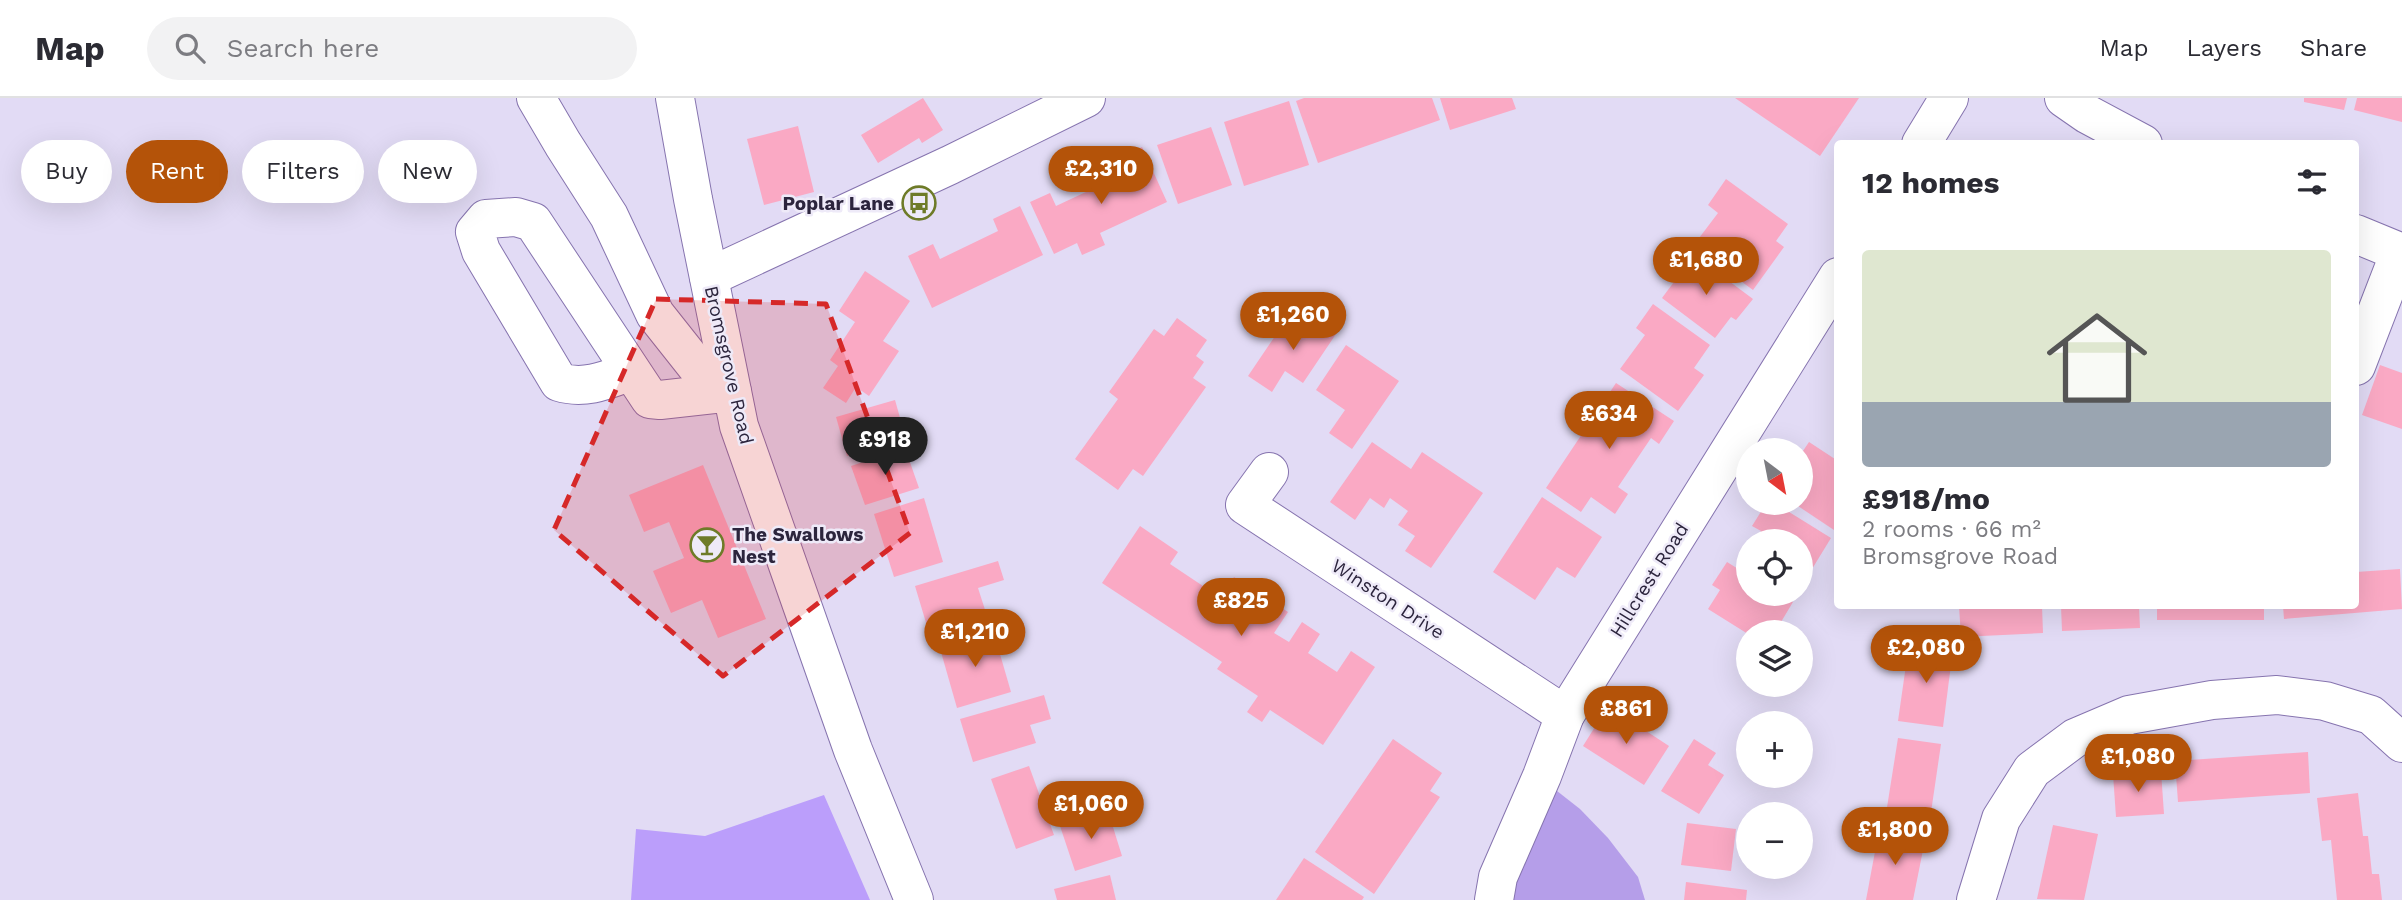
<!DOCTYPE html>
<html lang="en">
<head>
<meta charset="utf-8">
<style>
	:root { --surface:#fff; --page:#f2f2f3; --text:#2b2b33; --muted:#7c7c81; --line:#e1e1e2; --accent:#b45309 }
	body { margin:0; font-family:"Work Sans",sans-serif; background:var(--page); color:var(--text); height:100vh; display:flex; flex-direction:column; font-size:26px; white-space:nowrap }
	* { box-sizing:border-box; margin:0 }
	p { font-size:23px; color:var(--muted) }
	.icon { flex:none; width:38px; height:38px; fill:none; stroke:currentColor; stroke-width:2; stroke-linecap:round; stroke-linejoin:round }
	.map { position:relative; flex:1; overflow:hidden }
	.panel { position:absolute; left:1834px; top:42px; width:525px; height:469px; display:flex; flex-direction:column; background:var(--surface); border-radius:7px; box-shadow:0 7px 28px #0002 }
	.panel>* { flex:none }
	.banner { position:absolute; left:21px; top:42px; width:665px; height:63px; display:flex; gap:14px }
	.needle { width:46px; rotate:148deg }
	.fabs { position:absolute; left:1736px; top:340px; display:grid; gap:14px }
	.fabs a { display:grid; place-items:center; width:77px; height:77px; border-radius:50%; background:var(--surface); box-shadow:0 7px 28px #0002; font-size:35px }
	.price { position:absolute; translate:-50% -60px; padding:0 16px; border-radius:24px; background:var(--accent); color:#fff; font-size:23px; line-height:46px; filter:drop-shadow(0 2px 4px #0008) }
	.price::after { content:''; position:absolute; left:50%; top:42px; width:21px; height:16px; margin-left:-10px; background:inherit; clip-path:polygon(0 0,100% 0,50% 100%) }
	.price.current { background:#222; color:#fff }
	ul { padding:0; list-style:none }
	li { display:grid; align-content:center; gap:14px; height:371px; padding:0 28px }
	li span { display:grid; place-items:center; height:217px; border-radius:7px; color:#555 }
	li>.icon { margin-inline-start:auto }
	span .icon { width:126px; height:126px; fill:#fffc; stroke-width:1 }
	li b { font-size:30px }
	h2 { display:flex; justify-content:space-between; align-items:center; height:84px; padding:0 28px; font-size:30px }
	.pill { padding:0 24px; border-radius:32px; background:var(--surface); box-shadow:0 7px 28px #0002; font-size:24px; line-height:63px }
	.pill.current { background:var(--accent); color:#fff }
	header { display:flex; align-items:center; gap:42px; box-sizing:border-box; height:98px; padding:0 35px; background:var(--surface); border-bottom:2px solid var(--line) }
	header strong { font-size:33px }
	nav { display:flex; gap:38px; margin-inline-start:auto; font-size:24px }
	.search { width:490px; height:63px; background:var(--page); display:flex; align-items:center; gap:18px; box-sizing:border-box; padding:0 24px; border-radius:38px; color:var(--muted); font-size:26px }
	.map>svg:first-child { display:block }
	.green { fill:#b59ee9 }
	.forest { fill:#bb9efb }
	.building { fill:#faa9c4 }
	.lines { fill:none; stroke-linecap:round; stroke-linejoin:round }
	.minor-casing { stroke:#8674af; stroke-width:40 }
	.major-casing { stroke:#8674af; stroke-width:40 }
	.minor { stroke:#fff; stroke-width:38 }
	.major { stroke:#fff; stroke-width:38 }
	.marked { fill:#d62828; fill-opacity:0.2; stroke:#d62828; stroke-width:5; stroke-dasharray:14 9; stroke-linejoin:round }
	.labels { text-anchor:middle; dominant-baseline:central; stroke-width:5; stroke-linejoin:round; paint-order:stroke }
	.poi-label { font-size:19px; font-weight:bold; fill:#2c253d; stroke:#eeeaf8; text-anchor:end }
	.street-label { font-size:19px; fill:#2c253d; stroke:#eeeaf8 }
</style>
</head>
<body>
<header>
<strong>Map</strong>
<div class="search"><svg class="icon" aria-label="search" viewBox="0 0 24 24"><circle cx="10" cy="10" r="6"/><path d="M15 15l6 6"/></svg>Search here</div>
<nav><a>Map</a><a>Layers</a><a>Share</a></nav>
</header>
<div class="map">
<svg width="2402" height="802" viewBox="0 0 2402 802">
	<rect width="100%" height="100%" fill="#e2dbf5"/>
	<path class="green" d="M1543,682L1580,711L1608,740L1638,779L1645,802H1498Z"/>
	<path class="forest" d="M824,697L870,802H631L636,731L705,738Z"/>
	<g class="building">
		<path d="M923,0L943,32L922,45L919,40L878,65L861,37Z"/>
		<path d="M1304,0H1432L1440,22L1318,65L1296,3Z"/>
		<path d="M1440,0H1512L1516,11L1450,32Z"/>
		<path d="M1735,0H1859L1820,58Z"/>
		<path d="M2304,0H2347L2344,12L2304,4Z"/>
		<path d="M2357,0H2402V24L2354,12Z"/>
		<path d="M1289,3L1309,67L1244,88L1224,24Z"/>
		<path d="M798,28L814,94L764,107L747,41Z"/>
		<path d="M1211,29L1232,87L1178,106L1157,47Z"/>
		<path d="M1142,49L1167,104L1100,135L1105,147L1082,157L1077,145L1054,156L1030,104L1050,95L1056,108L1120,78L1113,63Z"/>
		<path d="M1726,81L1788,126L1776,143L1784,149L1753,192L1693,148L1718,115L1708,107Z"/>
		<path d="M1020,108L1043,157L932,210L908,158L933,146L940,161L998,133L993,121Z"/>
		<path d="M1694,157L1753,201L1736,222L1731,219L1715,240L1662,200Z"/>
		<path d="M865,173L910,203L883,243L899,253L869,298L856,289L846,305L823,290L838,268L830,262L855,224L839,213Z"/>
		<path d="M1653,206L1710,247L1694,270L1704,277L1678,313L1620,271L1645,237L1636,230Z"/>
		<path d="M1311,215L1338,233L1303,285L1285,273L1272,294L1248,278L1288,219L1302,228Z"/>
		<path d="M1177,220L1207,242L1196,258L1204,264L1193,280L1206,289L1143,378L1133,371L1118,392L1075,361L1118,301L1109,294L1154,231L1164,238Z"/>
		<path d="M1346,247L1399,283L1352,351L1329,335L1345,312L1316,292Z"/>
		<path d="M2380,267L2402,275V331L2362,317Z"/>
		<path d="M1616,285L1674,323L1659,346L1651,340L1618,389L1628,396L1615,416L1591,399L1581,414L1546,390Z"/>
		<path d="M895,302L906,341L847,358L836,319Z"/>
		<path d="M1372,344L1411,371L1422,354L1483,395L1431,470L1405,453L1415,438L1398,427L1408,413L1390,400L1384,410L1370,400L1355,422L1330,404Z"/>
		<path d="M1809,344L1838,363V427L1834,432L1792,404H1801V356Z"/>
		<path d="M905,350L919,390L865,407L851,368Z"/>
		<path d="M703,367L766,521L718,540L702,502L671,515L653,473L684,460L669,424L644,434L629,397Z"/>
		<path d="M1542,399L1602,439L1575,480L1557,469L1535,502L1493,474Z"/>
		<path d="M924,400L943,464L894,479L874,416Z"/>
		<path d="M1767,404H1773L1831,440L1801,489V443H1755L1761,433L1752,428Z"/>
		<path d="M1140,428L1178,454L1170,466L1221,500L1234,479L1288,514L1274,535L1289,544L1302,524L1320,536L1308,555L1337,574L1351,553L1375,569L1323,647L1270,612L1262,624L1247,614L1258,598L1217,571L1222,564L1102,485Z"/>
		<path d="M998,463L1004,482L978,490L988,521L930,538L915,488Z"/>
		<path d="M1727,464L1748,477V495H1778L1793,504L1775,534H1748V536L1708,511L1720,492L1712,487Z"/>
		<path d="M2400,471L2402,511L2284,521L2283,508H2356V474Z"/>
		<path d="M1959,508H2042L2043,535L1961,539Z"/>
		<path d="M2061,508H2139L2140,530L2062,533Z"/>
		<rect x="2157" y="508" width="107" height="14"/>
		<path d="M993,532L1011,594L957,610L939,547Z"/>
		<path d="M1909,546L1953,551L1943,629L1898,623Z"/>
		<path d="M1044,597L1051,621L1030,627L1036,645L973,664L960,621Z"/>
		<path d="M1608,608L1669,648L1644,687L1583,648Z"/>
		<path d="M1898,640L1941,646L1929,728L1885,722Z"/>
		<path d="M1393,641L1442,675L1430,693L1440,699L1374,796L1315,754Z"/>
		<path d="M1694,641L1716,655L1708,667L1724,677L1699,716L1661,693Z"/>
		<path d="M2308,654L2310,695L2178,704L2175,663Z"/>
		<path d="M1029,668L1054,737L1016,751L991,681Z"/>
		<path d="M2161,673L2164,716L2116,719L2113,676Z"/>
		<path d="M2358,695L2363,738H2368L2372,776H2379L2382,802H2337L2331,742L2322,743L2317,700Z"/>
		<path d="M1108,713L1122,758L1075,773L1060,728Z"/>
		<path d="M1687,725L1736,731L1731,773L1681,767Z"/>
		<path d="M2053,727L2098,736L2084,802L2037,801Z"/>
		<path d="M1879,732L1925,742L1913,802H1866Z"/>
		<path d="M1304,760L1364,799L1362,802H1276Z"/>
		<path d="M1110,777L1116,802H1057L1054,791Z"/>
		<path d="M1686,784L1747,792L1746,802H1684Z"/>
	</g>
	<g class="lines">
		<defs>
			<g id="minor">
				<path d="M536,0L563,46L609,118L655,216L697,269L714,296"/>
				<path d="M2064,0L2087,16L2143,46"/>
				<path d="M1921,46L1949,0"/>
				<path d="M2356,136L2402,155"/>
				<path d="M709,179L950,67L1086,0"/>
				<path d="M2356,268L2400,154"/>
				<path d="M631,273C607,282 585,292 559,284L481,153L475,134L486,121L516,119L533,124L650,301L660,302L732,294"/>
				<path d="M1269,374L1245,407L1565,617"/>
				<path d="M1494,802L1498,779L1542,678L1565,617L1838,179"/>
				<path d="M1976,802L2001,721L2032,672L2075,640L2129,617L2212,602L2277,597L2325,603L2371,617L2402,645"/>
			</g>
			<path id="major" d="M675,0L693,101L739,328L853,652L914,802"/>
		</defs>
		<use href="#minor" class="minor-casing"/>
		<use href="#major" class="major-casing"/>
		<use href="#minor" class="minor"/>
		<use href="#major" class="major"/>
	</g>
	<path class="marked" d="M656,201L826,206L910,435L723,578L554,432Z"/>
	<defs>
		<symbol id="bus-ring" viewBox="-11 -11 22 22"><circle r="9.5" fill="#eeeaf8" stroke="#6e7b28" stroke-width="1.5"/><path d="M-5-6H5V4H4V6H2V4H-2V6H-4V4H-5ZM-3.5-4V0h7V-4ZM-3.5 1.2v1.5H-2V1.2ZM2 1.2v1.5H3.5V1.2Z" fill="#6e7b28"/></symbol>
		<symbol id="bar-ring" viewBox="-11 -11 22 22"><circle r="9.5" fill="#eeeaf8" stroke="#6e7b28" stroke-width="1.5"/><path d="M-6-5H6L.8 .8V4.5H3.5V6h-7V4.5H-.8V.8Z" fill="#6e7b28"/></symbol>
	</defs>
	<g fill-rule="evenodd">
		<use href="#bus-ring" x="900" y="86" width="38" height="38"/>
		<use href="#bar-ring" x="688" y="428" width="38" height="38"/>
	</g>
	<g class="labels">
		<g class="poi-label">
			<text x="894" y="105">Poplar Lane</text>
			<text x="732" y="436" text-anchor="start">The Swallows<tspan x="732" dy="22">Nest</tspan></text>
		</g>
		<g class="street-label">
			<text transform="translate(729 267) rotate(77)">Bromsgrove Road</text>
			<text transform="translate(1649 482) rotate(-58)">Hillcrest Road</text>
			<text transform="translate(1388 501) rotate(33)">Winston Drive</text>
		</g>
	</g>
</svg>
<div class="fabs">
<a><svg class="needle" viewBox="-14 -14 28 28"><path d="M0-13l5 13h-10z" fill="#e53935"/><path d="M0 13l5-13h-10z" fill="#7c7c81"/></svg></a>
<a><svg class="icon" aria-label="locate" viewBox="0 0 24 24"><circle cx="12" cy="12" r="6"/><path d="M12 2v4M12 18v4M2 12h4M18 12h4"/></svg></a>
<a><svg class="icon" aria-label="layers" viewBox="0 0 24 24"><path d="M12 4l9 5-9 5-9-5zM3 14l9 5 9-5"/></svg></a>
<a>+</a>
<a>−</a>
</div>
<b class="price" style="left:1101px;top:108px">£2,310</b>
<b class="price" style="left:1706px;top:199px">£1,680</b>
<b class="price" style="left:1293px;top:254px">£1,260</b>
<b class="price" style="left:1609px;top:353px">£634</b>
<b class="price current" style="left:885px;top:379px">£918</b>
<b class="price" style="left:1241px;top:540px">£825</b>
<b class="price" style="left:975px;top:571px">£1,210</b>
<b class="price" style="left:1926px;top:587px">£2,080</b>
<b class="price" style="left:1626px;top:648px">£861</b>
<b class="price" style="left:2138px;top:696px">£1,080</b>
<b class="price" style="left:1091px;top:743px">£1,060</b>
<b class="price" style="left:1895px;top:769px">£1,800</b>
<div class="banner">
<a class="pill">Buy</a>
<a class="pill current">Rent</a>
<a class="pill">Filters</a>
<a class="pill">New</a>
</div>
<section class="panel">
<h2>12 homes<svg class="icon" aria-label="filters" viewBox="0 0 24 24"><path d="M4 7h16M4 17h16"/><circle cx="9" cy="7" r="2"/><circle cx="15" cy="17" r="2"/></svg></h2>
<ul>
<li><span style="background:linear-gradient(#dfe7d0 70%,#9aa5b1 0)"><svg class="icon" aria-label="home" viewBox="0 0 24 24"><path d="M3 11l9-7 9 7M6 9v11h12V9"/></svg></span><div><b>£918/mo</b><p>2 rooms · 66 m²</p><p>Bromsgrove Road</p></div></li>
</ul>
</section>
</div>
</body>
</html>
